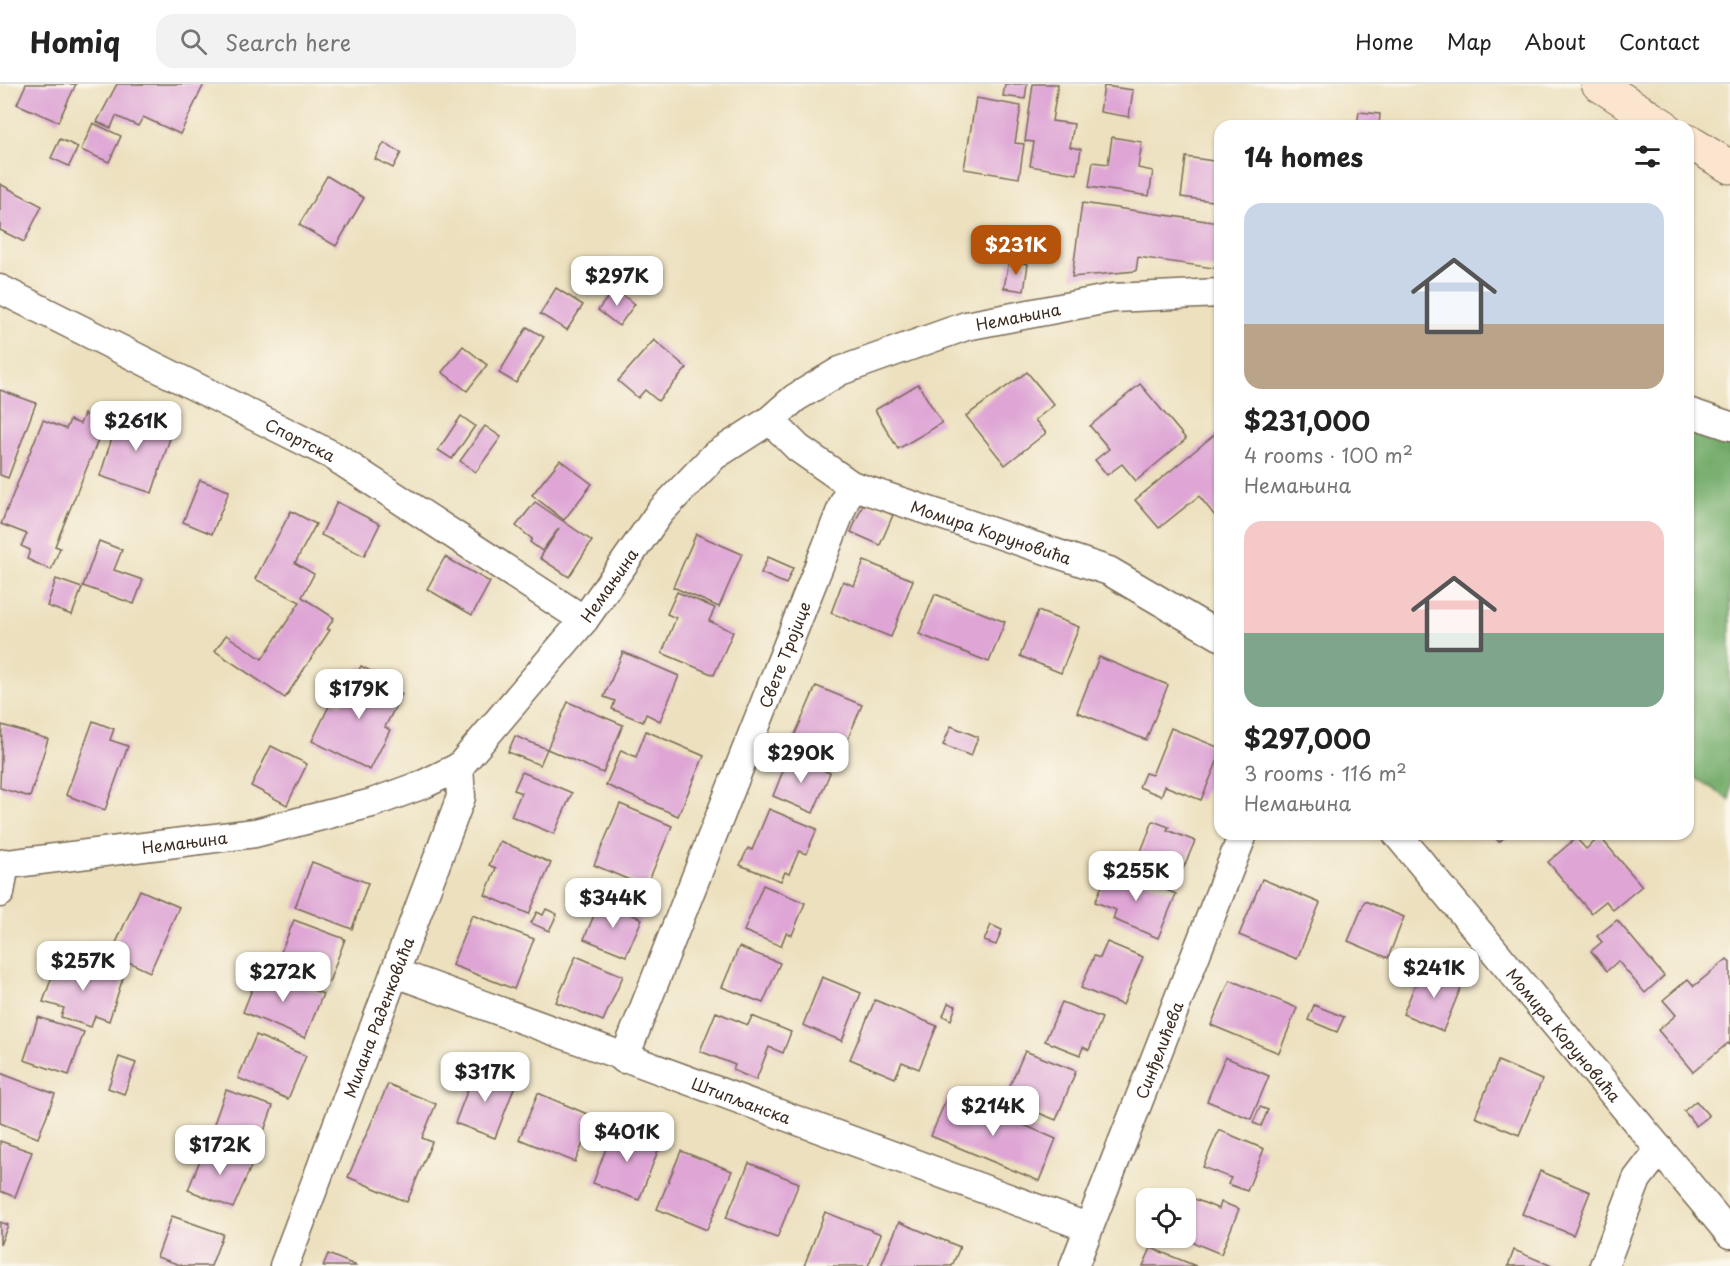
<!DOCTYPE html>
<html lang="en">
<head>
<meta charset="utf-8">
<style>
	:root { --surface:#fff; --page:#f2f2f2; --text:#222; --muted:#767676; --line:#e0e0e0; --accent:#b45309 }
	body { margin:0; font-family:"Playpen Sans",sans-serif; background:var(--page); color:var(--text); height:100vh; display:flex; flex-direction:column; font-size:22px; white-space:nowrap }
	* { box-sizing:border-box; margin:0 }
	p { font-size:20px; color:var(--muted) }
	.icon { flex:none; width:33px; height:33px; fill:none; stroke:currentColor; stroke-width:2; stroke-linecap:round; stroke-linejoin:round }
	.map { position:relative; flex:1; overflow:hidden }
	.sheet { position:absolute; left:1214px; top:36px; width:480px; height:720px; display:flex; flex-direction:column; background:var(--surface); border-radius:18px; box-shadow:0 2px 4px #0004 }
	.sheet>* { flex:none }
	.buttons { position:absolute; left:1136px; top:1104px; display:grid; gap:12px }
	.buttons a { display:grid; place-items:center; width:60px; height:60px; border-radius:12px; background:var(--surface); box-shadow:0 2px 4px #0004; font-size:30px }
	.price { position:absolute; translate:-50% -51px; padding:0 14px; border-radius:12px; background:#fff; color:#222; font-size:20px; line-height:39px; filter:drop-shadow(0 2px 3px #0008) }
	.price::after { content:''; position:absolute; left:50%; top:36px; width:18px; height:14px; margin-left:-9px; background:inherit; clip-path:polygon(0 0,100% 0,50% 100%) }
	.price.on { background:var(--accent); color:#fff }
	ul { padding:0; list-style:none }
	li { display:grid; align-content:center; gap:12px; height:318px; padding:0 30px }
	li span { display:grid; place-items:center; height:186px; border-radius:18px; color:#555 }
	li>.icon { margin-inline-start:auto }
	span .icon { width:108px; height:108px; fill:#fffc; stroke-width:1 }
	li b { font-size:26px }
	h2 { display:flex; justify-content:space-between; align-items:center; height:72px; padding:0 30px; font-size:26px }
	header { display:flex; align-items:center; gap:36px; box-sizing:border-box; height:84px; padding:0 30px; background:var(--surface); border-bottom:2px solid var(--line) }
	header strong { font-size:28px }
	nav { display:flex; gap:33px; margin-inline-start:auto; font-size:21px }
	.search { width:420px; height:54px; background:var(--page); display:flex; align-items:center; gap:15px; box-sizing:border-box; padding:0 21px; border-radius:18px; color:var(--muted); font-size:22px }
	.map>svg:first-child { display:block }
	.forest { fill:#71aa68; stroke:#566a43; stroke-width:1.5 }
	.building { fill:#dea5d5 }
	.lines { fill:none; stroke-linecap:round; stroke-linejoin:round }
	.minor-casing { stroke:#796a56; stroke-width:31 }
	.secondary-casing { stroke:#796a56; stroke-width:35 }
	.minor { stroke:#fff; stroke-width:28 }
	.secondary { stroke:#fce5cf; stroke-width:33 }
	.labels { text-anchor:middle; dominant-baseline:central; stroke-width:6; stroke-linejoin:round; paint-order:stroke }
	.street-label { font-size:16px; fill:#3b2a1e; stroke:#fbf7ec }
</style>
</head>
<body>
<header>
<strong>Homiq</strong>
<div class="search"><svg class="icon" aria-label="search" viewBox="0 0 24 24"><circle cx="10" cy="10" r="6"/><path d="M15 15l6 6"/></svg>Search here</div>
<nav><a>Home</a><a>Map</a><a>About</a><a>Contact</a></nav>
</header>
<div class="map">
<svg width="1730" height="1182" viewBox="0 0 1730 1182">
	<rect width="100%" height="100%" fill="#fbf7ec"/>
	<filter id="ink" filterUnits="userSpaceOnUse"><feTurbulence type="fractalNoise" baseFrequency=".0167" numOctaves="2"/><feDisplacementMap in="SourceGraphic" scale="12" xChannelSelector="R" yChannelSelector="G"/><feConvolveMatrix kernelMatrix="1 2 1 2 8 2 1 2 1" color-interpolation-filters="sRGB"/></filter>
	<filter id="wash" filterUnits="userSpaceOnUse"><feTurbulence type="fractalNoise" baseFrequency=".008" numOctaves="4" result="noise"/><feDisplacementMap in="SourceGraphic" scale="24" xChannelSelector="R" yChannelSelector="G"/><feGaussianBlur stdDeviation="1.35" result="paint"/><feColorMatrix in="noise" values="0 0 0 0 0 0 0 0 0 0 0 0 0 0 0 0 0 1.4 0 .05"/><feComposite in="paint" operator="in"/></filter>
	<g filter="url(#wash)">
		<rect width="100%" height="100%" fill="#ece0be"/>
		<path class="forest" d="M1688,349L1730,360V716L1688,689Z"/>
		<g id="blocks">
			<g class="building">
				<path d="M26,0H76L58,38L17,20Z"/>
				<path d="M117,0H204L180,50L143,33L138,42L116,32L111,44L97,38Z"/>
				<path d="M1005,0H1027L1025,15L1003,12Z"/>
				<path d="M1033,0H1058L1052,37L1074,40L1070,63L1081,65L1077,90L1030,82L1034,58L1025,57Z"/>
				<path d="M1104,2L1133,6L1129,33L1100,28Z"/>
				<path d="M976,14L1021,22L1015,59L1024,60L1019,94L964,85Z"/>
				<path d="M1359,28L1380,30L1379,42H1357Z"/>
				<path d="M93,39L121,52L109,78L81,66Z"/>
				<path d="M1112,53L1142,58L1138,84L1153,87L1149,112L1089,103L1093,78L1108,80Z"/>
				<path d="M60,55L78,63L69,82L51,74Z"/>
				<path d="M384,59L401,69L393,84L375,75Z"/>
				<path d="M1186,73L1220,78V118L1181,113Z"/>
				<path d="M327,92L364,114L336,162L299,141Z"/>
				<path d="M0,100L42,122L24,158L0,146Z"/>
				<path d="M1082,119L1220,139V185L1138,173L1136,187L1072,193Z"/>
				<path d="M1009,176L1028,180L1024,207L1004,204Z"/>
				<path d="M556,204L583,221L567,246L540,230Z"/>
				<path d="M614,205L635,220L619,242L598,226Z"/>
				<path d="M527,243L544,253L516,299L499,289Z"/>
				<path d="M654,256L687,284L658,317L645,306L638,314L618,297Z"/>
				<path d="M463,262L487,281L467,307L442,288Z"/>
				<path d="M1027,288L1054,321L1035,336L1046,349L1005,381L966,332Z"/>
				<path d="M918,300L942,339L898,365L875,326Z"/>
				<path d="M1140,300L1186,355L1136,397L1122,380L1107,391L1095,376L1109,365L1090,342Z"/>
				<path d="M0,306L36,319L8,394L0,391Z"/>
				<path d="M120,328L173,345L152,409L100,392Z"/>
				<path d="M84,330L105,339L55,462L60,464L51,486L27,475L30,466L21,462L27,450L1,440L43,336L66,345L70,336L80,340Z"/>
				<path d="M461,332L475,342L452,375L438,366Z"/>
				<path d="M485,342L501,353L476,388L460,377Z"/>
				<path d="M1220,346V428L1215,432L1199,412L1159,444L1135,416Z"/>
				<path d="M560,376L592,400L564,436L532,411Z"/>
				<path d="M200,396L229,407L212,450L183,438Z"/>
				<path d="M337,418L380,440L364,472L321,451Z"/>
				<path d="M535,418L592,457L569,493L540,474L559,444L542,467L530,458L532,455L516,442Z"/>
				<path d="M864,418L893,431L880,461L851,448Z"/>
				<path d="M291,427L316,440L295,479L314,490L302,513L334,534L327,545L330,546L285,614L215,567L226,551L262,575L300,518L255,495Z"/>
				<path d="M696,450L742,470L719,523L673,503Z"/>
				<path d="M99,457L122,466L114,486L143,496L134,520L83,502Z"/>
				<path d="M445,473L490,498L472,531L427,505Z"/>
				<path d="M768,473L793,484L786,500L761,489Z"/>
				<path d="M864,477L913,496L891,553L831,529L843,497L854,502Z"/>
				<path d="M56,495L82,504L72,531L47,522Z"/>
				<path d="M677,508L715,524L709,537L733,548L714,591L662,569L676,534L667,530Z"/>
				<path d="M935,510L1005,538L989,578L919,550Z"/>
				<path d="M1038,527L1079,543L1061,589L1020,572Z"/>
				<path d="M623,568L679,592L660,637L646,630L643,638L612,625L615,617L604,613Z"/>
				<path d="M1099,573L1168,601L1146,656L1077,628Z"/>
				<path d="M361,582L391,598L388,603L402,610L385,643L390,646L370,686L312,657L332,616L341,621Z"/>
				<path d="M816,602L862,621L840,674L793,655Z"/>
				<path d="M568,618L623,641L603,689L547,665Z"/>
				<path d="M93,637L114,645L110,656L128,662L105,726L66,711Z"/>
				<path d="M2,641L48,655L30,713L0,704Z"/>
				<path d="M951,642L978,653L971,672L943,661Z"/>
				<path d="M1171,644L1220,664V671L1201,716L1165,702L1161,712L1139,703L1145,689L1152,691Z"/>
				<path d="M646,647L704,672L678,732L606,701L621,666L636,673Z"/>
				<path d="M515,652L547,665L540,681L508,668Z"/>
				<path d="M271,662L307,680L287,721L251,702Z"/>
				<path d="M789,672L830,689L813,729L773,712Z"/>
				<path d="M522,688L572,709L554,750L511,732L521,709L514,706Z"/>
				<path d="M620,720L672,742L646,803L594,781Z"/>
				<path d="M769,725L817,745L806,770L799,767L789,790L785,788L781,797L740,781L748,764L752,766Z"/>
				<path d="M1153,737L1169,743L1167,746L1195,757L1183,785L1178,784L1173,795L1136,780Z"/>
				<path d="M1492,750H1509L1499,758Z"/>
				<path d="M1600,753L1642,802L1613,826L1606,817L1591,829L1548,778L1576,754L1586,765Z"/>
				<path d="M500,757L551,779L529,830L485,811L496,784L489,781Z"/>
				<path d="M312,778L368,799L352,845L295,823Z"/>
				<path d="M1110,783L1176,810L1158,854L1113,835L1116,826L1095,818Z"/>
				<path d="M1262,795L1320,819L1297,875L1239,851Z"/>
				<path d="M763,801L805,819L792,851L786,849L781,862L744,847Z"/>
				<path d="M140,806L179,823L150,888L111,870Z"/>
				<path d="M600,817L642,835L626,872L584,855Z"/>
				<path d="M1365,817L1404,833L1388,874L1348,857Z"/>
				<path d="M546,825L557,830L549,847L531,839L537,828L543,831Z"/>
				<path d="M472,831L534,855L514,905L452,881Z"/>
				<path d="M294,836L345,855L329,898L277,878Z"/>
				<path d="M1617,836L1664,892L1645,909L1618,877L1607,887L1591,867L1602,858L1597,852Z"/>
				<path d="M991,841L1002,846L996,861L984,857Z"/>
				<path d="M1107,858L1143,873L1123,921L1081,904L1094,872L1100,874Z"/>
				<path d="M739,863L780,879L763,919L722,903Z"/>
				<path d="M576,872L623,892L603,937L556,918Z"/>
				<path d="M59,873L123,894L109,937L95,932L91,943L61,933L64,924L43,918Z"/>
				<path d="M1727,875L1730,879V962L1728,959L1693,988L1658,946L1676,931L1663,916L1688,895L1694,902Z"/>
				<path d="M260,885L323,910L305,954L243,928Z"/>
				<path d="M1441,886L1464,896L1443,947L1403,930L1420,889L1437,895Z"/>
				<path d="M822,893L861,909L842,957L803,941Z"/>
				<path d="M1230,896L1297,924L1279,969L1211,941Z"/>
				<path d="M875,916L937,942L919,985L902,978L895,994L850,975Z"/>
				<path d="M1062,918L1102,934L1089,966L1083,963L1080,971L1045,957Z"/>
				<path d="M948,919L956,922L951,936L943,932Z"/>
				<path d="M1314,921L1344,933L1337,948L1308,936Z"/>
				<path d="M716,928L748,941L752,932L791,948L783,969L769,963L756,996L733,986L735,981L700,967Z"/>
				<path d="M38,933L84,948L69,991L24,976Z"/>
				<path d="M256,951L306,972L288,1015L238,994Z"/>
				<path d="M1025,967L1076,987L1056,1036L1004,1015Z"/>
				<path d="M119,973L136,979L124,1010L108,1004Z"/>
				<path d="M1225,973L1269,992L1251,1035L1207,1017Z"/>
				<path d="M1498,977L1542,996L1519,1051L1475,1033Z"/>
				<path d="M476,984L516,999L495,1054L455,1039Z"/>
				<path d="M0,989L55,1010L38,1054L0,1039Z"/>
				<path d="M388,1000L436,1020L422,1054L432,1058L407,1118L348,1093Z"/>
				<path d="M226,1006L273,1022L258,1064L211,1048Z"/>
				<path d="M949,1008L1056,1055L1039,1097L931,1052Z"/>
				<path d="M538,1009L594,1033L575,1078L519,1055Z"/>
				<path d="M1696,1017L1709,1032L1696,1042L1684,1027Z"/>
				<path d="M1260,1023L1268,1026L1261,1042L1253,1039Z"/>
				<path d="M615,1041L661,1059L639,1116L593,1099Z"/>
				<path d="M1219,1046L1264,1065L1247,1107L1228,1100L1231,1094L1203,1083Z"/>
				<path d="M0,1057L32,1068L15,1113L0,1107Z"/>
				<path d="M207,1059L253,1078L233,1124L188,1106Z"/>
				<path d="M681,1067L732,1087L707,1146L657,1125Z"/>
				<path d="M749,1079L799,1099L777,1154L726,1134Z"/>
				<path d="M1540,1087L1590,1108L1573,1151L1522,1130Z"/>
				<path d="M1192,1114L1219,1125L1221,1118L1239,1125L1221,1170L1185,1155V1130Z"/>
				<path d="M825,1128L881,1150L868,1182H804Z"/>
				<path d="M172,1132L223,1150L211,1182H183L157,1173Z"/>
				<path d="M0,1138L8,1141L0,1161Z"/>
				<path d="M899,1138L960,1163L952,1182H881Z"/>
				<path d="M1151,1164L1196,1182H1143Z"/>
				<path d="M1514,1166L1552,1182H1508Z"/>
				<path d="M328,1170L357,1182H323Z"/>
			</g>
		</g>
	</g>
	<g filter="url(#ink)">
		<use href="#blocks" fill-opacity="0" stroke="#796a56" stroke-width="1.5"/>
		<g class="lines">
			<defs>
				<g id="minor">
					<path id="s1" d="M0,205L332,371L584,536"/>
					<path d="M1688,328L1730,342"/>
					<path id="s2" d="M770,336L798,364L851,401L1109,487L1220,552"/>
					<path id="s3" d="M1397,750L1730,1150"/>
					<path id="s4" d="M0,781L255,749L372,719L424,700L459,683L584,536L660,428L714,372L770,336L795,314L840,287L966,242L1113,214L1220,209"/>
					<path d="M0,809L5,779"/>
					<path id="s5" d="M396,889L1087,1143"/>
					<path id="s6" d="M624,975L851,401"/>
					<path id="s7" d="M284,1182L461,713L459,683"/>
					<path id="s8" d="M1074,1182L1243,750"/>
					<path d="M1604,1182L1637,1095L1660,1065"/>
				</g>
				<g id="secondary">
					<path d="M1598,0L1664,42"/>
					<path d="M1688,57L1730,83"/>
				</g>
			</defs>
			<use href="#minor" class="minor-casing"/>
			<use href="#secondary" class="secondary-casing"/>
			<use href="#minor" class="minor"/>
			<use href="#secondary" class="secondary"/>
		</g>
	</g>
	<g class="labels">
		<g class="street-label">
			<text stroke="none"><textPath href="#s4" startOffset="1214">Немањина</textPath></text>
			<text stroke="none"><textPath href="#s1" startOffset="336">Спортска</textPath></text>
			<text stroke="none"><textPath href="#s2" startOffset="252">Момира Коруновића</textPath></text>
			<text stroke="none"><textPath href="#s4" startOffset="708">Немањина</textPath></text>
			<text stroke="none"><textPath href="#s6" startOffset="435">Свете Тројице</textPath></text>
			<text stroke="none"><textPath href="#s4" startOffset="186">Немањина</textPath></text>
			<text stroke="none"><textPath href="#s7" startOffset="266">Милана Раденковића</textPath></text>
			<text stroke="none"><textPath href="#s3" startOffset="261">Момира Коруновића</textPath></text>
			<text stroke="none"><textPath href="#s8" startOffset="232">Синђелићева</textPath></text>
			<text stroke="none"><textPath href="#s5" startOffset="368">Штипљанска</textPath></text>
		</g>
	</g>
</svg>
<div class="buttons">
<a><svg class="icon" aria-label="locate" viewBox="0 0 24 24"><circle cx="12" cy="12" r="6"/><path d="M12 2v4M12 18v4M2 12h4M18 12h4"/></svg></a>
</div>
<b class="price on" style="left:1016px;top:192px">$231K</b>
<b class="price" style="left:617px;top:223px">$297K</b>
<b class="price" style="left:136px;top:368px">$261K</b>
<b class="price" style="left:359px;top:636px">$179K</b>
<b class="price" style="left:801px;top:700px">$290K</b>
<b class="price" style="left:1136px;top:818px">$255K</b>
<b class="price" style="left:613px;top:845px">$344K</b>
<b class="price" style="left:83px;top:908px">$257K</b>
<b class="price" style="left:1434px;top:915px">$241K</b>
<b class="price" style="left:283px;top:919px">$272K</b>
<b class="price" style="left:485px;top:1019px">$317K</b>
<b class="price" style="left:993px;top:1053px">$214K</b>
<b class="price" style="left:627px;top:1079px">$401K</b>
<b class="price" style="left:220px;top:1092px">$172K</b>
<section class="sheet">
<h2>14 homes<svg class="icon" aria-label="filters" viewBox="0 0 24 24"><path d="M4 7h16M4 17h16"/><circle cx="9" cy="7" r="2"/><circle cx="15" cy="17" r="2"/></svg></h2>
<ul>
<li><span style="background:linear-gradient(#c9d6e8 65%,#b9a48a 0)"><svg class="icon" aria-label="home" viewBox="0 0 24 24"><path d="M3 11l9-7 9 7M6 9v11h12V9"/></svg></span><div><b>$231,000</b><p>4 rooms · 100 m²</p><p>Немањина</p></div></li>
<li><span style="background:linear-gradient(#f6c9c9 60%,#7fa58c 0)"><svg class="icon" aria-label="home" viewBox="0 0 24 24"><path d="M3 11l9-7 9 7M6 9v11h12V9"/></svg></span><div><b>$297,000</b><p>3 rooms · 116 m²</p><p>Немањина</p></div></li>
</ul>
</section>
</div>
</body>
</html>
